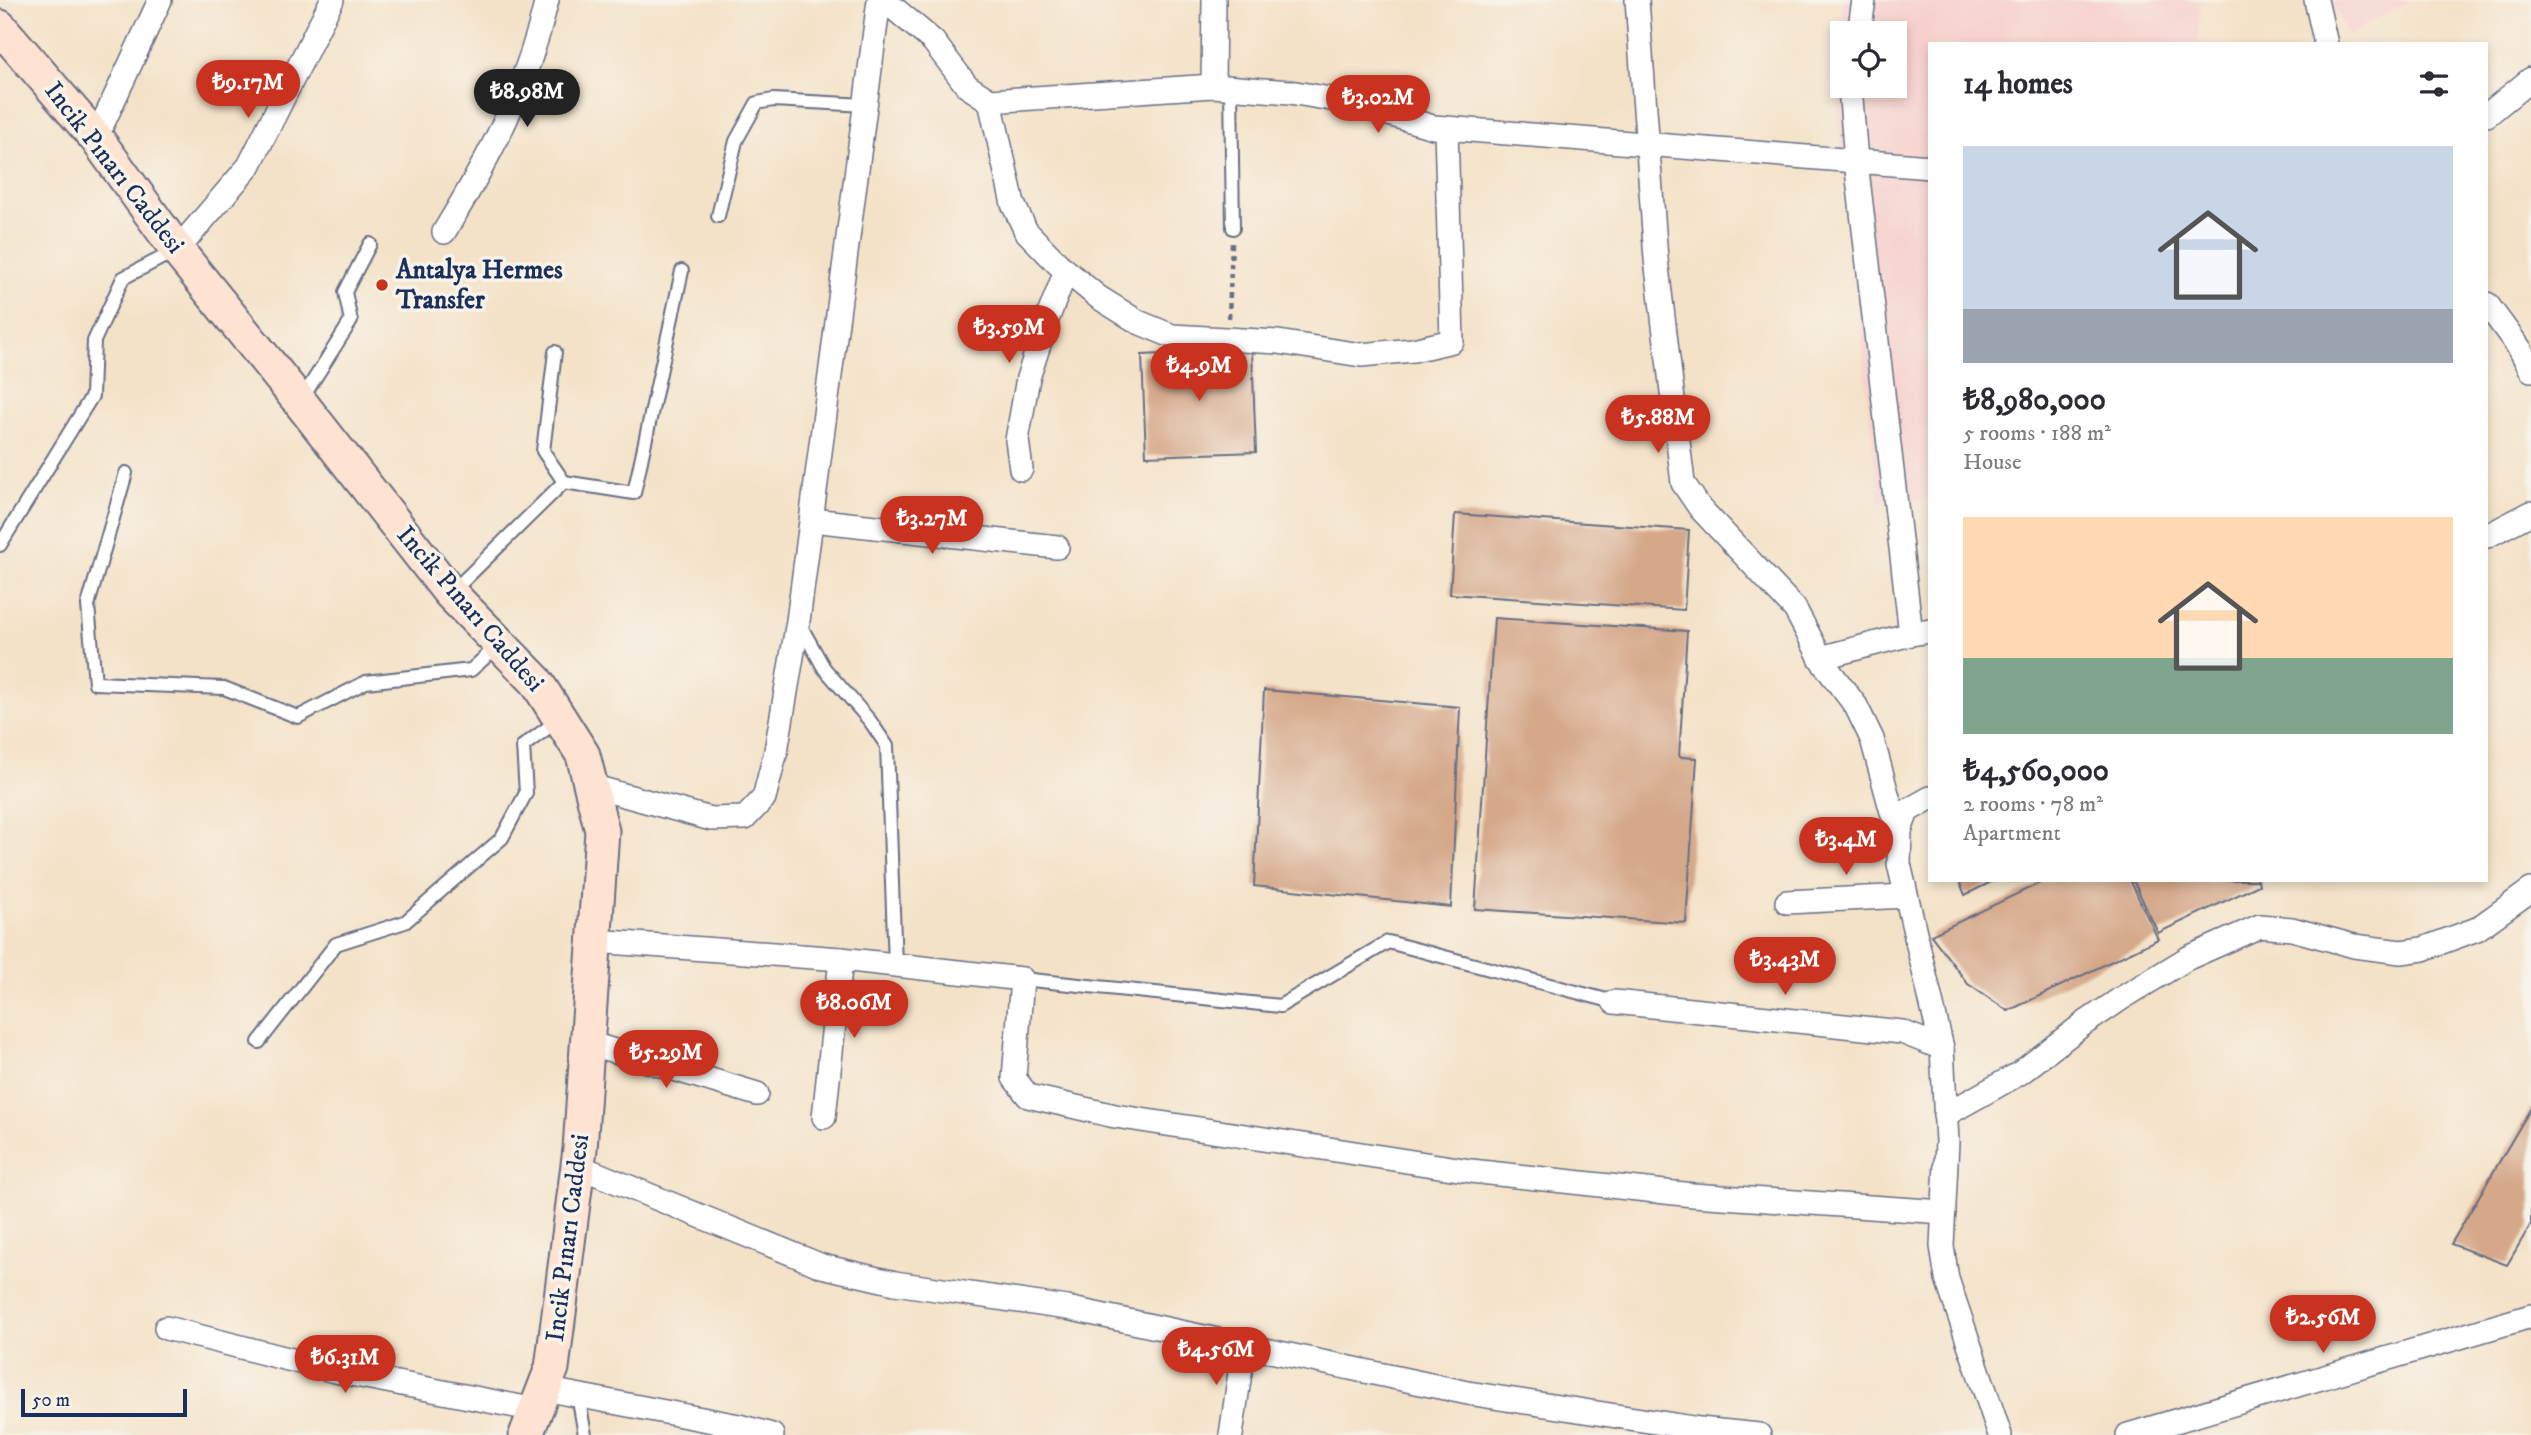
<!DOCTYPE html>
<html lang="en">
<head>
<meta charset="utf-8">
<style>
	:root { --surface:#fff; --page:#f2f2f3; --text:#2b2b33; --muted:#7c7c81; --accent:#c8321e }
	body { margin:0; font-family:"IM FELL DW Pica",serif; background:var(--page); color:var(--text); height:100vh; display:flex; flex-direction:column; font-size:26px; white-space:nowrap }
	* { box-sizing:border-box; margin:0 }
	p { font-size:23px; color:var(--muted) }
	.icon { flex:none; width:38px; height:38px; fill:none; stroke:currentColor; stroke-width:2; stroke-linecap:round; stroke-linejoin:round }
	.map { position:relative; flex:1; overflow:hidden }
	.panel { position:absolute; left:1928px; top:42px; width:560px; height:840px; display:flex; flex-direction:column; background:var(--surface); border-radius:0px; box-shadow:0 4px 10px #0003 }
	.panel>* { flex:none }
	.tools { position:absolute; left:1830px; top:21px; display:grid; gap:14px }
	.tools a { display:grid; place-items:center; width:77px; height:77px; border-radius:0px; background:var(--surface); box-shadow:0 4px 10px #0003; font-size:35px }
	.scale { position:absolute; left:21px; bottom:18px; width:166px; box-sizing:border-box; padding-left:7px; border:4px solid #1b2f5e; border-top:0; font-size:19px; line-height:24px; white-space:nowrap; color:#1b2f5e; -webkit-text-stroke:5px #f7f3e8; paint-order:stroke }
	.price { position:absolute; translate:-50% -60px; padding:0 16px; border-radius:24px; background:var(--accent); color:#fff; font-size:23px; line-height:46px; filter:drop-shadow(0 2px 4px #0008) }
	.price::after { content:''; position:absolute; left:50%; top:42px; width:21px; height:16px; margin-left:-10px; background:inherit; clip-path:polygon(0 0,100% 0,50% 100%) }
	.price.on { background:#222; color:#fff }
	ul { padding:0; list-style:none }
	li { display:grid; align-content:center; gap:14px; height:371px; padding:0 35px }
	li span { display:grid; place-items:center; height:217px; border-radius:0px; color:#555 }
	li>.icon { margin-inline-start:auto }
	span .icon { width:126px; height:126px; fill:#fffc; stroke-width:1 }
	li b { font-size:30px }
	h2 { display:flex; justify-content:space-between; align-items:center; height:84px; padding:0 35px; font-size:30px }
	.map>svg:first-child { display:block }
	.built { fill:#f7d0cd; fill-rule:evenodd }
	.building { fill:#d5a88a }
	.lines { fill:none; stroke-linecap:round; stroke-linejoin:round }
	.service-casing { stroke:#676e83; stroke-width:16 }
	.minor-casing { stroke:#676e83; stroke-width:26 }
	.secondary-casing { stroke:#676e83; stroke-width:37 }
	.path { stroke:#676e83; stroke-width:4.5; stroke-dasharray:5 5; stroke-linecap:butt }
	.service { stroke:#fff; stroke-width:12 }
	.minor { stroke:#fff; stroke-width:23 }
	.secondary { stroke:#fee3d2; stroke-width:33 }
	.poi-dot { fill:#c8321e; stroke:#f7f3e8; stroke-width:2.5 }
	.labels { text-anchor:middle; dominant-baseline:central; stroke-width:7; stroke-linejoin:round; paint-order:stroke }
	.street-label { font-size:26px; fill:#1b2f5e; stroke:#f7f3e8 }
	.poi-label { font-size:26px; font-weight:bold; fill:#1b2f5e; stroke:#f7f3e8; text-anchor:start }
</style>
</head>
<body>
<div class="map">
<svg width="2531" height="1435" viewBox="0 0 2531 1435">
	<rect width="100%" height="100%" fill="#f7f3e8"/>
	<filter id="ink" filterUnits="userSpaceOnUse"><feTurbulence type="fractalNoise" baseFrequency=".0143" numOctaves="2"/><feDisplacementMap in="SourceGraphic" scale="14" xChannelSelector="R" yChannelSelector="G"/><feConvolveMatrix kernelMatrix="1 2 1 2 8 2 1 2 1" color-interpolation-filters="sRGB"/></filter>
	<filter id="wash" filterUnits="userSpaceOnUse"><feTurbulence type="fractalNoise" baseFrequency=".00686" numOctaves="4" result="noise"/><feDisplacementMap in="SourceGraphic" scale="28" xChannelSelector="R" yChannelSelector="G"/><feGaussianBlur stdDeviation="1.57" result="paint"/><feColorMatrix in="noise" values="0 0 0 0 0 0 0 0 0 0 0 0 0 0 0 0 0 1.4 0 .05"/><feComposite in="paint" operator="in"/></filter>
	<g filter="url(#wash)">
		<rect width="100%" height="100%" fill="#f4e2c8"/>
		<g class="built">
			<path d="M1842,0H2200L2198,44H1930V499L1879,503L1839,128ZM1843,33H1895V86H1843Z"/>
			<path d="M2332,0H2411L2348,36Z"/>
		</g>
		<g id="blocks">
			<g class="building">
				<path d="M1252,350L1256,452L1146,456L1142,355Z"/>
				<path d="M1455,514L1689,530L1684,610L1450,594Z"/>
				<path d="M1494,618L1687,631L1679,757L1697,758L1686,923L1475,909Z"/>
				<path d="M1264,690L1460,707L1451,907L1254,886Z"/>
				<path d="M1959,880H1995L1965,895Z"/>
				<path d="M2046,880H2130L2158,939L2008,1011L1968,984L1931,935Z"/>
				<path d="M2133,880H2258L2259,885L2158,933Z"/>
				<path d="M2531,1108V1224L2507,1265L2451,1244Z"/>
			</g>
		</g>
	</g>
	<g filter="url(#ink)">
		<use href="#blocks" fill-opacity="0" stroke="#676e83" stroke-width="2"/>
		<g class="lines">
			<defs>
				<g id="service">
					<path d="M1231,87L1233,228"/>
					<path d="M718,216L736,141L757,103L773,100L866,105"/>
					<path d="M555,352L543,451L564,482"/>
					<path d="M301,400L351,321L345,292L370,244"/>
					<path d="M126,473L88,605L95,683L224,688L298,717L366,682L471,670L500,644"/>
					<path d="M0,545L92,396L94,341L123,278L177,250"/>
					<path d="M451,593L564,482L634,493L682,271"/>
					<path d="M800,625L824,668L870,721L887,746L895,965"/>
					<path d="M1022,979L1280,1006L1388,942L1614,1002"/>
					<path d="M259,1042L336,944L405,922L502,838L526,793L523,746L560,719"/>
					<path d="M578,1395L585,1435"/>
				</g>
				<g id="minor">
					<path d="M884,0L933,41L967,86L990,101L1213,86L1290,92L1348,102L1433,127L1930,167"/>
					<path d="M1637,0L1656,259L1683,483L1700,508L1795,609L1824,664L1856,706L1872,739L1892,812L1900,831"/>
					<path d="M2316,0L2326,44"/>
					<path d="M1859,33L1864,0"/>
					<path d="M1213,86L1214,0"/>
					<path d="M1852,86L1851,99L1856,161L1911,634"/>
					<path d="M990,101L1013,204L1026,231L1058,264L1098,297L1138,322L1172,336L1278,342L1361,355L1413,350L1452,341L1446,128"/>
					<path d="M2487,115L2531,79"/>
					<path d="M96,138L160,0"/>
					<path d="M444,232C491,155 526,89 547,0"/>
					<path d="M177,250L249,166L332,0"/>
					<path d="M2487,304L2520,349L2531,370"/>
					<path d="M1021,469L1017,440L1028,378L1048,317L1066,271"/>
					<path d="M812,520L1057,547"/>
					<path d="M2487,536L2531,513"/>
					<path d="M1820,658L1911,634L1930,631"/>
					<path d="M591,786L711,819L745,818L764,798L776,751L798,621L879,0"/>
					<path d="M1930,798L1907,811L1900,831L1899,864L1942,1048L1947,1142L1942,1246L1947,1279L2000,1435"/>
					<path d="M1787,902L1906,896"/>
					<path d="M595,941L841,959L1022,979L1014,1078L1028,1096L1115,1116L1471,1171L1693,1195L1944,1212"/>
					<path d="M1614,1002L1902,1032L1942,1048"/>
					<path d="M588,1043L757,1094"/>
					<path d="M1945,1115L2020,1073L2082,1025L2122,998L2188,958L2260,926L2292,929L2354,946L2401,952L2423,949L2477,929L2531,890"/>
					<path d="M824,1117L841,959"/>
					<path d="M578,1166L822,1266L895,1283L1067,1308L1468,1393L1700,1429L1759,1435"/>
					<path d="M166,1328L335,1371L536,1410"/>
					<path d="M544,1389L739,1426L772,1435"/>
					<path d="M1231,1435L1244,1345"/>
					<path d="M2128,1435L2531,1316"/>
				</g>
				<path id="secondary" d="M0,27L96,138L177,250L300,402L450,593L536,681L583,755L602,831L580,1149L552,1368L526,1435"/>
			</defs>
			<use href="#service" class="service-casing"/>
			<use href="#minor" class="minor-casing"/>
			<use href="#secondary" class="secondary-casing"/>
			<path class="path" d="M1229,318L1232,243"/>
			<use href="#service" class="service"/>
			<use href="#minor" class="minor"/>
			<use href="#secondary" class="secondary"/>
		</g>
	</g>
	<circle class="poi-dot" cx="382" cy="285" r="7"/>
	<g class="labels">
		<g class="street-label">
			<text transform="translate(114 168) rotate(52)">Incik Pınarı Caddesi</text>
			<text transform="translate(470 609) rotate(49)">Incik Pınarı Caddesi</text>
			<text transform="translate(568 1238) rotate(-83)">Incik Pınarı Caddesi</text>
		</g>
		<g class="poi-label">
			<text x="396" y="270">Antalya Hermes<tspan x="396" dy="30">Transfer</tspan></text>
		</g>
	</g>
</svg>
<div class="tools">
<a><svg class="icon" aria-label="locate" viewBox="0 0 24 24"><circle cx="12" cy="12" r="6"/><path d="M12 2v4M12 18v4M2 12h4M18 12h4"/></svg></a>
</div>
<div class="scale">50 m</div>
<b class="price" style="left:248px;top:120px">₺9.17M</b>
<b class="price on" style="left:527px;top:129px">₺8.98M</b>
<b class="price" style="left:1378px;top:135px">₺3.02M</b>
<b class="price" style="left:1009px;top:365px">₺3.59M</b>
<b class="price" style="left:1199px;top:403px">₺4.9M</b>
<b class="price" style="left:1658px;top:455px">₺5.88M</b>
<b class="price" style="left:932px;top:556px">₺3.27M</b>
<b class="price" style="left:1846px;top:877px">₺3.4M</b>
<b class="price" style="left:1785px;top:997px">₺3.43M</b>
<b class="price" style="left:854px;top:1040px">₺8.06M</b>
<b class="price" style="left:666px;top:1090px">₺5.29M</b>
<b class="price" style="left:2323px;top:1355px">₺2.56M</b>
<b class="price" style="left:1216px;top:1387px">₺4.56M</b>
<b class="price" style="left:345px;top:1395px">₺6.31M</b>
<section class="panel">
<h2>14 homes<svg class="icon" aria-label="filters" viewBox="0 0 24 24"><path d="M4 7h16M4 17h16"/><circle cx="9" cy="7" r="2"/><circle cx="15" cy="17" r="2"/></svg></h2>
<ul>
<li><span style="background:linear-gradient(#c9d6e8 75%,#9aa5b1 0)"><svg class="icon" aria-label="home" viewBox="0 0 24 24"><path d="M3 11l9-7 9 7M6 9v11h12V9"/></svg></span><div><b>₺8,980,000</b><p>5 rooms · 188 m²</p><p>House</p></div></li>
<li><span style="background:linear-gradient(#ffd9b3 65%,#7fa58c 0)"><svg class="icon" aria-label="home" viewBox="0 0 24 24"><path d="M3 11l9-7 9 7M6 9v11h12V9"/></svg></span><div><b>₺4,560,000</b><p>2 rooms · 78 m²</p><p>Apartment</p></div></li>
</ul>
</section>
</div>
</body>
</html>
